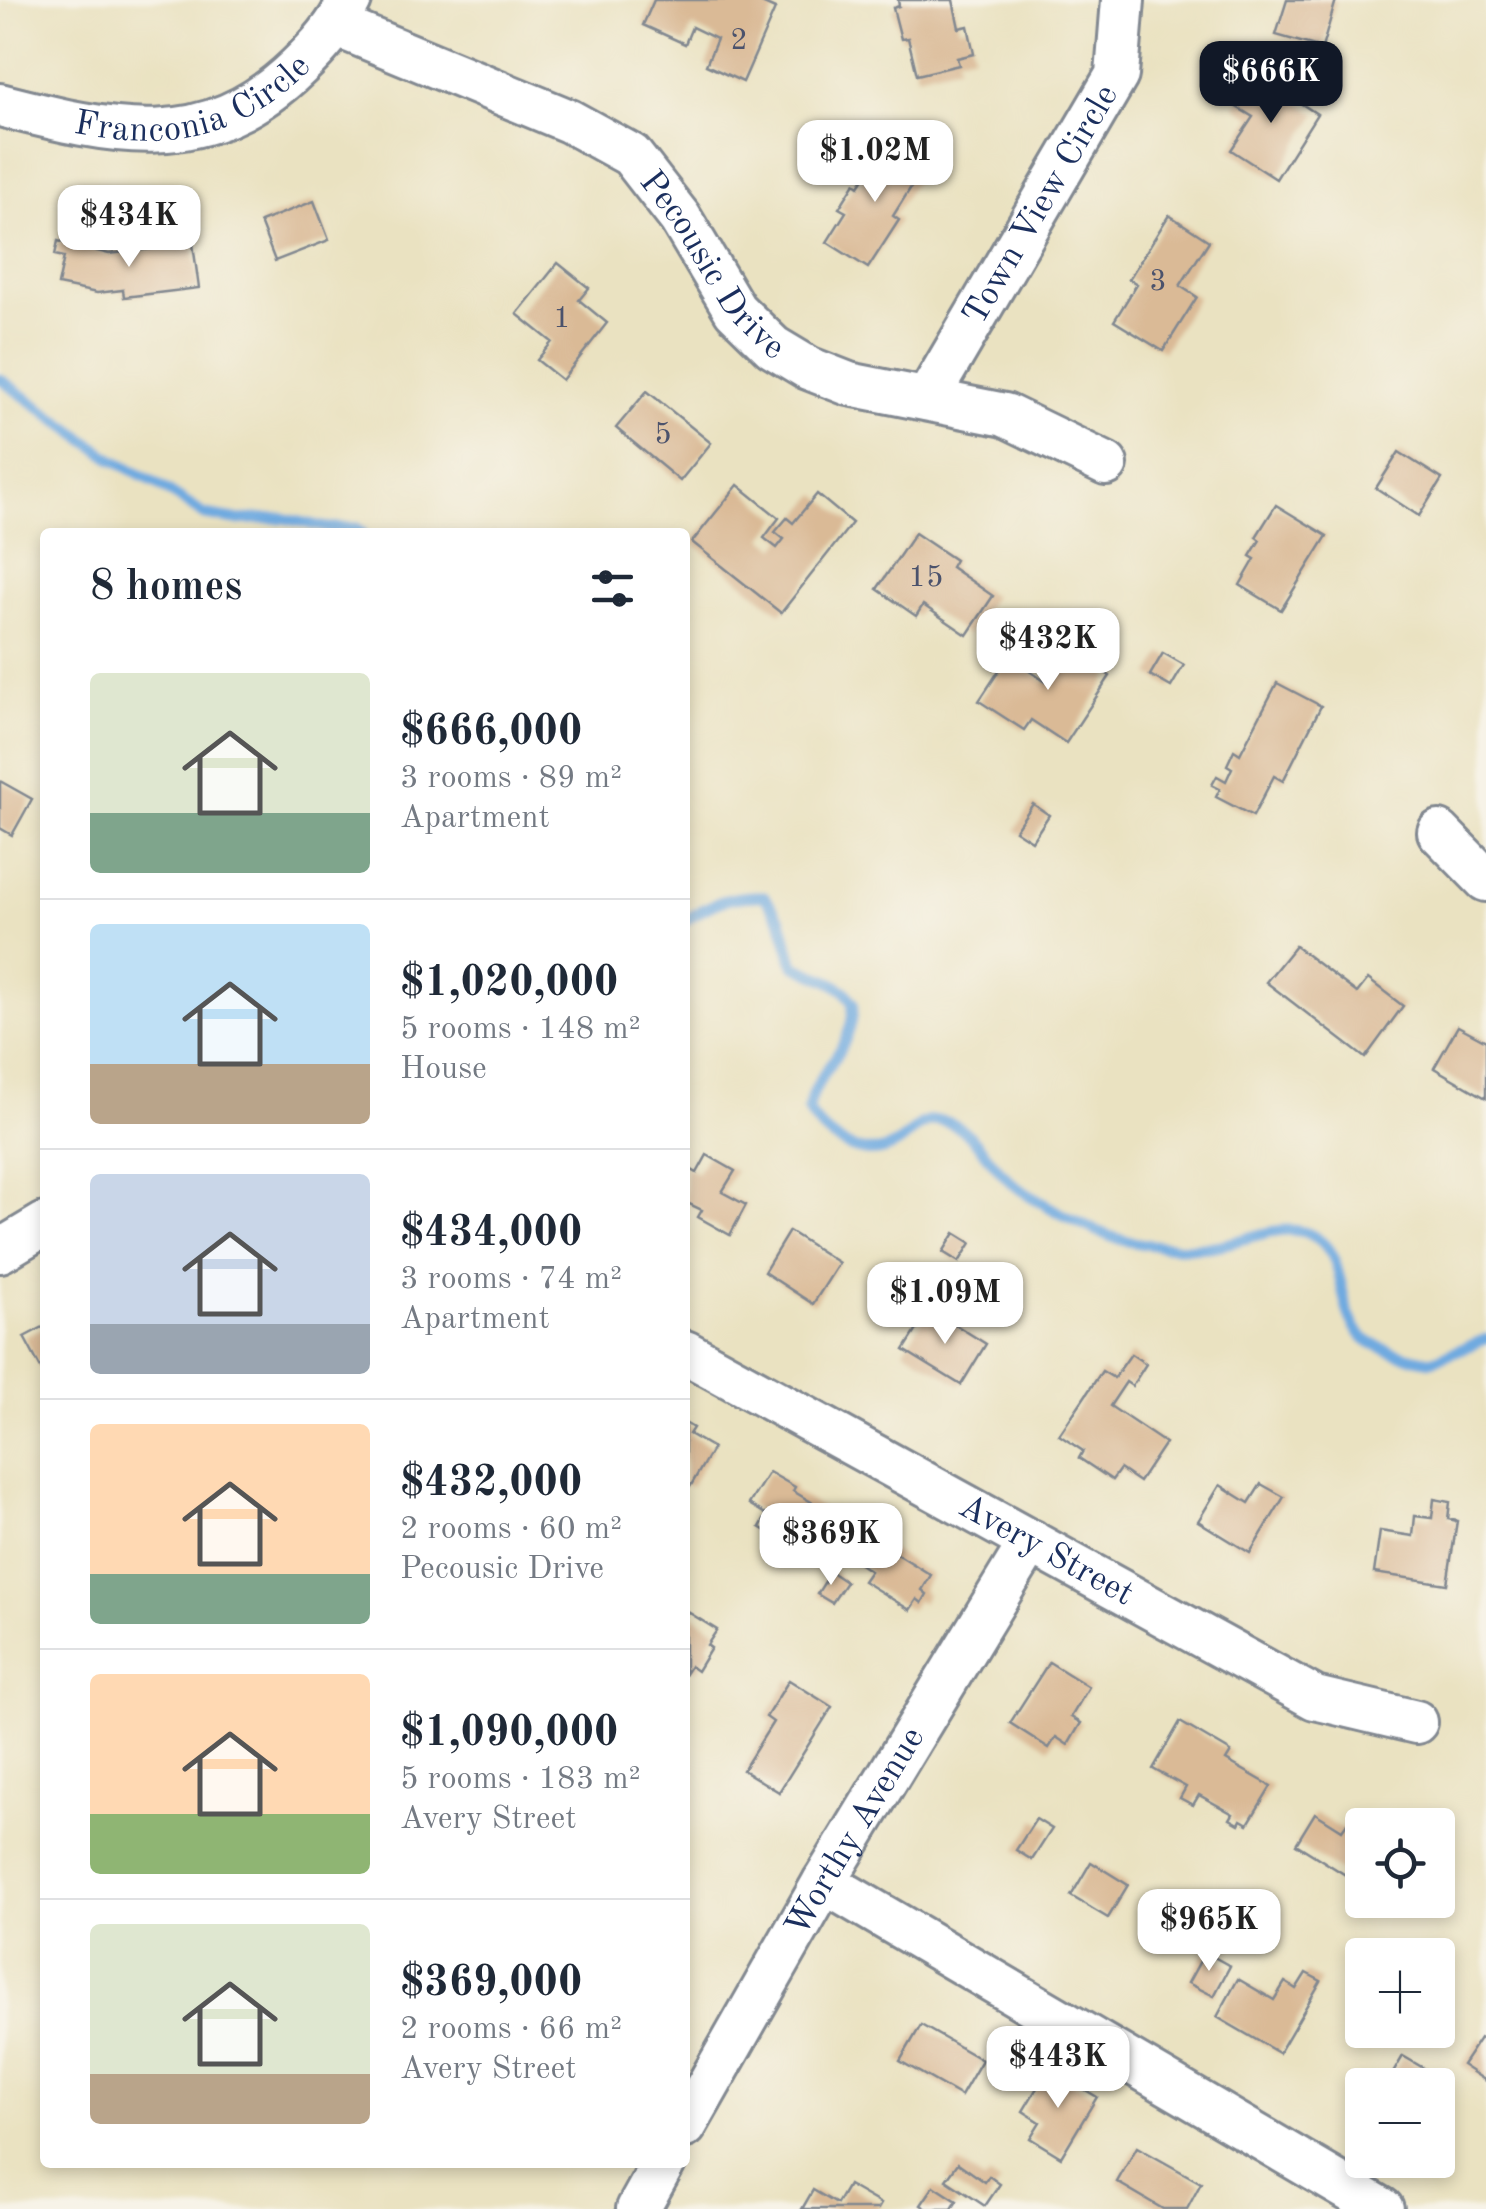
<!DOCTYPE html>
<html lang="en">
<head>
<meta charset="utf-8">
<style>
	:root { --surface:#fff; --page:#f6f6f7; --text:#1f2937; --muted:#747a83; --line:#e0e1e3; --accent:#111827 }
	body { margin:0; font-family:"Old Standard TT",serif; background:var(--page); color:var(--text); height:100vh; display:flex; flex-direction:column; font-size:38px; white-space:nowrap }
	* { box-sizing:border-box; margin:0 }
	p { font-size:32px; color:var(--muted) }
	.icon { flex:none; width:55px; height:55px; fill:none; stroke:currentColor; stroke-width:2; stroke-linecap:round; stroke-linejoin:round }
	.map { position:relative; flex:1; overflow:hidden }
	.details { position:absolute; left:40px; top:528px; width:650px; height:1640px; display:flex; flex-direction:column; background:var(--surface); border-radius:10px; box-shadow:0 5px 15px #0003 }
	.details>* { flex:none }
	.fabs { position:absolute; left:1345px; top:1808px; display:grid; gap:20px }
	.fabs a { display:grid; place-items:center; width:110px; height:110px; border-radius:10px; background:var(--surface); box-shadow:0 5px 15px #0003; font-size:50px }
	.price { position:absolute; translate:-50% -85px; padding:0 22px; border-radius:20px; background:#fff; color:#222; font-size:32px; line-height:65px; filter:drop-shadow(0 2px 5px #0008) }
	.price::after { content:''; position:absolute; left:50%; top:60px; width:30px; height:22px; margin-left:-15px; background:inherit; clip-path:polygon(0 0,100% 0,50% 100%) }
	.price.selected { background:var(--accent); color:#fff }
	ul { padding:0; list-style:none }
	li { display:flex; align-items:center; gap:30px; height:250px; padding:0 50px }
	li+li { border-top:2px solid var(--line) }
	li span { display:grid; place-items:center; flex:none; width:280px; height:200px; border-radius:10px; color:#555 }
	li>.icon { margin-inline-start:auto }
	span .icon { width:120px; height:120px; fill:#fffc; stroke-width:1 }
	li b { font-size:42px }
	h2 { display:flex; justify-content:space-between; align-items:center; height:120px; padding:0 50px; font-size:42px }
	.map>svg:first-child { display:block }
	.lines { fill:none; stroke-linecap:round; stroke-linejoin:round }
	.stream { stroke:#6faae0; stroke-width:11 }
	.building { fill:#daba96 }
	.minor-casing { stroke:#828890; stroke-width:48 }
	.minor { stroke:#fff; stroke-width:42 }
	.labels { text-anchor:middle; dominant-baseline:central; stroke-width:8; stroke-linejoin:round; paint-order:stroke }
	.number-label { font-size:30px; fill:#4b526c }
	.street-label { font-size:35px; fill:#1b2f5e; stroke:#f7f3e8 }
</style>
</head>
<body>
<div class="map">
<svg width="1486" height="2209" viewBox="0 0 1486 2209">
	<rect width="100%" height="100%" fill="#f7f3e8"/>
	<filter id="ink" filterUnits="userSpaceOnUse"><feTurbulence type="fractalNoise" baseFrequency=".01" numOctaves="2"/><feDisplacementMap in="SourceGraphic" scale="20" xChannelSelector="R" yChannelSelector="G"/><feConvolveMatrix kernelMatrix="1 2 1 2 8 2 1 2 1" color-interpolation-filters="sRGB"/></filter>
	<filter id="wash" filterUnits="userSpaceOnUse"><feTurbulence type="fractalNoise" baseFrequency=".0048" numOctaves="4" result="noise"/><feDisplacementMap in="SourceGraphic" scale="40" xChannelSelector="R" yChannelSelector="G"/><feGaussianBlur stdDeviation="2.25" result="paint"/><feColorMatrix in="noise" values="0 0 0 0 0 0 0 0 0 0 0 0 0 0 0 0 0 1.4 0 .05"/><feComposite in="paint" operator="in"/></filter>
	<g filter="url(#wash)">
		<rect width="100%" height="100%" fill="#eae2c1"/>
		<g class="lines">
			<g class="stream">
				<path d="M0,379L112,459L154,482L205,515L235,520L283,518L327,528H357L362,532"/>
				<path d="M685,921C712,902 731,895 764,896L781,920L794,965L833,983L845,991L853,1003C854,1052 818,1065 808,1110C824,1139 864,1164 897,1144C913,1134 921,1117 942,1121C976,1127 993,1172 1021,1190C1047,1207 1080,1224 1109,1236C1134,1245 1188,1250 1215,1246C1242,1242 1276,1224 1304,1232C1351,1247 1333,1303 1360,1334C1374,1350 1411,1357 1431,1361L1486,1339"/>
			</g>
		</g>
		<g id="blocks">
			<g class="building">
				<path d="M654,0H755L775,9L743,82L706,65L717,39L692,27L685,44L643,25Z"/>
				<path d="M898,0H953L959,28L968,26L974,54L957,58L959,65L917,75L908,38L901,39L893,8L899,6Z"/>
				<path d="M1287,0H1336L1322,48L1276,35Z"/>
				<path d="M1255,74L1317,114L1276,179L1231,150L1253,117L1235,106Z"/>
				<path d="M888,141L925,165L893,216L899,220L868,268L827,242L846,212L839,208L855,183L859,186Z"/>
				<path d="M314,201L329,240L275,261L260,222Z"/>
				<path d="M1169,215L1209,241L1180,286L1197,297L1163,351L1114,321L1137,284L1129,279Z"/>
				<path d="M58,241L109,254L193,244L199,288L124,297L123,290L97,293L58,285L64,257L55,255Z"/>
				<path d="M558,263L589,288L579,300L607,323L562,380L537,360L552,342L517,314Z"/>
				<path d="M647,391L711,443L680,481L616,428Z"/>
				<path d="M1399,452L1442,479L1419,516L1376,488Z"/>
				<path d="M738,485L779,518L764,538L777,548L784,539L775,532L787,518L793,523L817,494L852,523L781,613L692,542Z"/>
				<path d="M1276,505L1327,536L1281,610L1240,585L1255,559L1250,556L1260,540L1256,537Z"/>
				<path d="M915,533L955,560L951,567L993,596L967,635L923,605L916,616L877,589Z"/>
				<path d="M1074,641L1100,658L1095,666L1110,676L1066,743L1031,720L1024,730L979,701L1008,657L1046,682Z"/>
				<path d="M1163,653L1184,665L1171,687L1150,675Z"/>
				<path d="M1277,683L1321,706L1283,781L1274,776L1253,816L1216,797L1220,789L1212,785L1217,776L1226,781L1232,768L1227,765L1234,750L1240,754Z"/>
				<path d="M0,781L32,799L12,835L0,828Z"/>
				<path d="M1033,804L1049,815L1032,841L1015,830Z"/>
				<path d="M1295,946L1357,993L1368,979L1403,1006L1365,1058L1266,982Z"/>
				<path d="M1458,1026L1486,1041V1098L1434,1068Z"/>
				<path d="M707,1155L735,1171L722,1192L746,1205L730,1235L698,1217L702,1210L685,1202V1166L697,1173Z"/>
				<path d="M789,1231L839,1263L813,1304L764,1272Z"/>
				<path d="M955,1233L971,1243L959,1262L943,1252Z"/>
				<path d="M930,1309L986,1344L961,1385L904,1350Z"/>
				<path d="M45,1326V1376L24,1337Z"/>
				<path d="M1131,1354L1146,1364L1132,1386L1126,1382L1110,1406L1165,1443L1139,1482L1120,1469L1112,1480L1079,1458L1083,1451L1059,1435L1102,1371L1114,1378Z"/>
				<path d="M685,1423L693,1428L689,1434L713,1448L690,1487L685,1484Z"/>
				<path d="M769,1472L795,1487L793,1491L838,1518L813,1559L760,1527L767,1515L749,1504Z"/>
				<path d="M1261,1484L1284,1497L1250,1553L1198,1521L1220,1485L1249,1503Z"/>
				<path d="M1434,1499L1450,1502L1448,1519L1457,1521L1447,1584L1374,1573L1380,1531L1413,1536L1415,1516L1432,1518Z"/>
				<path d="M870,1537L931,1575L922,1590L927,1594L922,1603L917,1599L910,1610L863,1581L870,1571L855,1561Z"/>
				<path d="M831,1572L846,1582L832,1603L817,1594Z"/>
				<path d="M688,1612L717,1630L707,1645L711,1648L697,1671L690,1666L685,1674V1618Z"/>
				<path d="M1049,1662L1089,1687L1071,1717L1081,1723L1068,1745L1056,1737L1049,1748L1010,1723Z"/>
				<path d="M789,1680L832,1707L779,1792L743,1770L773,1722L766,1717Z"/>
				<path d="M1180,1722L1231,1752L1226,1760L1271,1786L1248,1824L1241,1820L1239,1824L1230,1819L1233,1814L1199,1795L1193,1805L1180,1798L1186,1787L1153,1769Z"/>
				<path d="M1315,1813L1342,1830L1347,1823L1362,1833V1900H1371L1368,1906L1347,1894L1355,1881L1296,1844Z"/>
				<path d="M1036,1819L1052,1829L1032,1860L1016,1850Z"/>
				<path d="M1091,1862L1128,1885L1108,1918L1071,1896Z"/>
				<path d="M1231,1902L1255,1916L1241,1939L1218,1925Z"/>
				<path d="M1205,1952L1230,1966L1214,1996L1188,1983Z"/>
				<path d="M1306,1973L1321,1981L1279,2053L1217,2017L1238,1979L1274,2000L1285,1982L1296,1989Z"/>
				<path d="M921,2025L982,2060L961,2096L900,2061Z"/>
				<path d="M1480,2038L1486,2041V2081L1462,2065Z"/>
				<path d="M1403,2056L1425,2069L1415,2085L1393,2073Z"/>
				<path d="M1049,2068L1097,2097L1061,2157L1030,2138L1040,2122L1023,2111Z"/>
				<path d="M1137,2147L1201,2183L1187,2209H1163L1117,2182Z"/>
				<path d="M958,2163L985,2182L989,2176L1000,2184L985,2206L946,2180Z"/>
				<path d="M848,2185L881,2204L878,2209H802L813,2190L837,2204Z"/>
				<path d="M934,2186L957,2201L952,2209H927L921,2205Z"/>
			</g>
		</g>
	</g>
	<g filter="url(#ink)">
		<use href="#blocks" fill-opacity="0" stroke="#828890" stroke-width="2.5"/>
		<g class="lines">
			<defs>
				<g id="minor">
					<path id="s1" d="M336,25L569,121L631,155L680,218L735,310L773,347L808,368L849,384L1005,415L1106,464"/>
					<path id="s2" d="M0,105C114,134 205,157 298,67C319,47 337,27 350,0"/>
					<path id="s3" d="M927,399L1117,75L1123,0"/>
					<path d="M1439,832L1486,880"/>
					<path d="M0,1251L45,1224"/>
					<path id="s4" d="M685,1352L1315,1698L1416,1722"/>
					<path d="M824,1882L1382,2209"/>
					<path id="s5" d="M685,2126L824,1882L1031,1541"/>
					<path d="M638,2209L664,2162"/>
				</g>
			</defs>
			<use href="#minor" class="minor-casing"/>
			<use href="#minor" class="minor"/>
		</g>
	</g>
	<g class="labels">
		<g class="number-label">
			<text x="739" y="41">2</text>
			<text x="1158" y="282">3</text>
			<text x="562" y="319">1</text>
			<text x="663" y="435">5</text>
			<text x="926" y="578">15</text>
		</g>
		<g class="street-label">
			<text stroke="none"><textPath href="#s2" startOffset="202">Franconia Circle</textPath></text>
			<text stroke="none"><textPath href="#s3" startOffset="225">Town View Circle</textPath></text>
			<text stroke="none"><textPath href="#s1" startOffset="460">Pecousic Drive</textPath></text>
			<text stroke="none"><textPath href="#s4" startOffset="412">Avery Street</textPath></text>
			<text stroke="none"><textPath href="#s5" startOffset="340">Worthy Avenue</textPath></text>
		</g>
	</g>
</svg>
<div class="fabs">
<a><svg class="icon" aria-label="locate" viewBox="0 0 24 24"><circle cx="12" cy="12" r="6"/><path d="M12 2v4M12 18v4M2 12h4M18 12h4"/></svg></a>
<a>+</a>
<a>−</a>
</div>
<b class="price selected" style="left:1271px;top:126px">$666K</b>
<b class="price" style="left:875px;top:205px">$1.02M</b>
<b class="price" style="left:129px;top:270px">$434K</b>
<b class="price" style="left:1048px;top:693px">$432K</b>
<b class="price" style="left:945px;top:1347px">$1.09M</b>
<b class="price" style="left:831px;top:1588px">$369K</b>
<b class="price" style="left:1209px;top:1974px">$965K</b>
<b class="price" style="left:1058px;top:2111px">$443K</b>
<section class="details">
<h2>8 homes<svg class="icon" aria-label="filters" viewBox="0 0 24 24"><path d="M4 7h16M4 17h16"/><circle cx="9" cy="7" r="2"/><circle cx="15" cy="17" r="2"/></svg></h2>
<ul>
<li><span style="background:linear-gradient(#dfe7d0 70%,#7fa58c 0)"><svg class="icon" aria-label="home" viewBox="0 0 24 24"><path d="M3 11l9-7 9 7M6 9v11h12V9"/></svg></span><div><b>$666,000</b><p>3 rooms · 89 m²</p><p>Apartment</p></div></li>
<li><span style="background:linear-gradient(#bfe0f5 70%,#b9a48a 0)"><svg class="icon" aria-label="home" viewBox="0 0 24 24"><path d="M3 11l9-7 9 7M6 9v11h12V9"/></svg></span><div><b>$1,020,000</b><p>5 rooms · 148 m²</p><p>House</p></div></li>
<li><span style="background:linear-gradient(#c9d6e8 75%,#9aa5b1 0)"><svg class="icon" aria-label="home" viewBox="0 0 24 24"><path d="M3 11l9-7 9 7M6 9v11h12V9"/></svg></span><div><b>$434,000</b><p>3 rooms · 74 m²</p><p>Apartment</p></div></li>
<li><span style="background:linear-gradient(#ffd9b3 75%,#7fa58c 0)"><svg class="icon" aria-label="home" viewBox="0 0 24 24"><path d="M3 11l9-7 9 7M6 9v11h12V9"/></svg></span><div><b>$432,000</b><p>2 rooms · 60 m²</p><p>Pecousic Drive</p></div></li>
<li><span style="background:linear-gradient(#ffd9b3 70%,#8fb573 0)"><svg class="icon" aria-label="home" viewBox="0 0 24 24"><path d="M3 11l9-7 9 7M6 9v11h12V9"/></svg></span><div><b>$1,090,000</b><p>5 rooms · 183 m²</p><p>Avery Street</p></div></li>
<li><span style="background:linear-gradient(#dfe7d0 75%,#b9a48a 0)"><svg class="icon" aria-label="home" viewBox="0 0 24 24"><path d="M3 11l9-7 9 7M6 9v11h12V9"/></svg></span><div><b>$369,000</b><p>2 rooms · 66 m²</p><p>Avery Street</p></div></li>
</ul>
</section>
</div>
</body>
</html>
